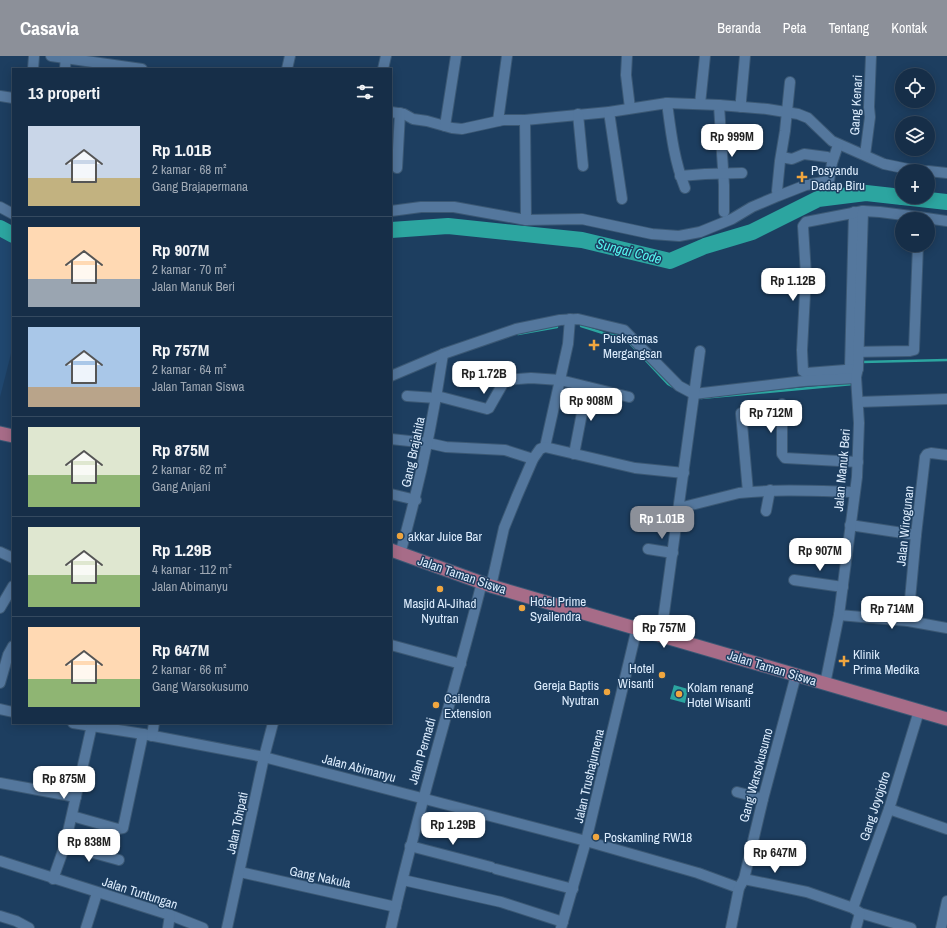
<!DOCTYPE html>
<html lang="id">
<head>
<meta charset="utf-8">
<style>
	:root { --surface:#162e48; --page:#233a52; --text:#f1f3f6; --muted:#9ea8b4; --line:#354a60; --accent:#8c9099 }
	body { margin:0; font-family:"Archivo Narrow",sans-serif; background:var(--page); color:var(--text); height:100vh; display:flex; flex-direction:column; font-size:15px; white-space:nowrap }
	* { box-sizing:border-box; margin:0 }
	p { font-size:13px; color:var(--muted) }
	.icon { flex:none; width:22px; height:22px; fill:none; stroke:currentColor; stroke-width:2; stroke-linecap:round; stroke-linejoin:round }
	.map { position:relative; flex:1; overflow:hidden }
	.drawer { position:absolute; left:12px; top:12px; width:380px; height:656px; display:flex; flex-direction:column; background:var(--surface); border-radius:0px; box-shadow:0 2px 10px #0003,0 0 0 1px var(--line) }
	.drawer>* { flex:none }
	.fabs { position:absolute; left:895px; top:12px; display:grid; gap:8px }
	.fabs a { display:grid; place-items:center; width:40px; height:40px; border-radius:50%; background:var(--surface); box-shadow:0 2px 10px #0003,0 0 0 1px var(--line); font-size:20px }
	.price { position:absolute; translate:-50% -34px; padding:0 9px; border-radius:8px; background:#fff; color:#222; font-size:13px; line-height:26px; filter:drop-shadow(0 1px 2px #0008) }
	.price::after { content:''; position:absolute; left:50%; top:24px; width:12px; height:9px; margin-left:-6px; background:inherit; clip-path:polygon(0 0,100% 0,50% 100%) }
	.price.on { background:var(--accent); color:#fff }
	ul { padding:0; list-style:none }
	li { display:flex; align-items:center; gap:12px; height:100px; padding:0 16px }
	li+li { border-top:1px solid var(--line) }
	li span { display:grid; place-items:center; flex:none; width:112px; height:80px; border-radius:0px; color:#555 }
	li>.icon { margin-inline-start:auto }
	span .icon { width:48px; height:48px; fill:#fffc; stroke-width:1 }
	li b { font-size:17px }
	h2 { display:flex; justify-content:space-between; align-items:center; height:48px; padding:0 16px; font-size:17px }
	header { display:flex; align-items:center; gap:24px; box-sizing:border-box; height:56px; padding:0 20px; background:var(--accent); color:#fff }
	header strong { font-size:19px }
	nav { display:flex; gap:22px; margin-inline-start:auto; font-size:14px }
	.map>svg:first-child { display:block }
	.built { fill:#20476f }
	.water { fill:#2ca5a0 }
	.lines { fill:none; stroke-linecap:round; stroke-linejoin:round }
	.stream { stroke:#2ca5a0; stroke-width:2.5 }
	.river { stroke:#2ca5a0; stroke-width:16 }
	.minor-casing { stroke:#3b5874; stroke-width:12 }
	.major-casing { stroke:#3b5874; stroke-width:15 }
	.minor { stroke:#54779d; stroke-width:10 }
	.major { stroke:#a76c88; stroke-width:13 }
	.poi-dot { fill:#f0a63f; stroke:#1d3e60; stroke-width:1.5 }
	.labels { text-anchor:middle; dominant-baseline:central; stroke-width:3; stroke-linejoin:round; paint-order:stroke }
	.street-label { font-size:13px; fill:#dcecfd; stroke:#1d3e60 }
	.poi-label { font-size:13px; fill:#dcecfd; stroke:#1d3e60; text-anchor:start }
	.water-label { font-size:14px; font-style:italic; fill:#54f5ef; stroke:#1d3e60 }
</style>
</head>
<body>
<header>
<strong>Casavia</strong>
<nav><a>Beranda</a><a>Peta</a><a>Tentang</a><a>Kontak</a></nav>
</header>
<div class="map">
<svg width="947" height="872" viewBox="0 0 947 872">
	<rect width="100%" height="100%" fill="#1d3e60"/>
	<path class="built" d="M0,181L13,188V290L0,341Z"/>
	<path class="water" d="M674,629L688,633L685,647L670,643Z"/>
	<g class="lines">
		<g class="stream">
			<path d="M581,270L606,278L624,281L668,328L675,332"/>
			<path d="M518,278L557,271"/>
			<path d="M862,306L947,304"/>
			<path d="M701,342L853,328"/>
		</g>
		<g class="river">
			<path d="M902,141L947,146"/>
			<path d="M0,172L13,179"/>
			<path d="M391,174L448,170L582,184L670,205L705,190L752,176L818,143L866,137L902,141"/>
		</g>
		<defs>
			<g id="minor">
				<path d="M51,0L142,13"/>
				<path d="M627,0L626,19L630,52"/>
				<path d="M33,13L34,0"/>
				<path d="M65,13L66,0"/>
				<path d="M287,13L290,0"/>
				<path d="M383,13L386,0"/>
				<path d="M0,40L13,42"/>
				<path d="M667,47C671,77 674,104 685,132"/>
				<path d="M700,48L705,0"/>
				<path d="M719,49L724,129V156"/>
				<path d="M741,51V44L745,0"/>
				<path d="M391,56L404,58L413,63L427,65L452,72L462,73L503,64H525L609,56L667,47L719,49L767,53L798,58L808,62L832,85L884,108L908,113L925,115"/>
				<path d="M609,56L622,143"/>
				<path d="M578,58L583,110"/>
				<path d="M525,64L526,164"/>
				<path d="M498,65L507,0"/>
				<path d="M445,70L456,0"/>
				<path d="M865,99L870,61L869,51L871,0"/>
				<path d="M781,101L792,103L804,98L827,101"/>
				<path d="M397,112L400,57"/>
				<path d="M928,115L947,117"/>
				<path d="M680,120L705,118L742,117"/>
				<path d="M777,135L780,105L785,75L790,26"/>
				<path d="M0,151L13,158"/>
				<path d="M391,155L421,151H454L526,164L582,163L652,178L679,180L700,176L732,163L752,151L778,140L806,129L829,125L832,107L838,89"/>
				<path d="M854,156L850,313L854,319"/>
				<path d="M919,161L947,165"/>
				<path d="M851,296L910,295L914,294L918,189"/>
				<path d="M858,313L807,317L803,315L802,294L806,219L803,170L806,166L863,155L880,156L919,161V163"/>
				<path d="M391,320L443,298L516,273L560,264L578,263L624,274L679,330L694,338L804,325L856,322"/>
				<path d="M407,340L436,342"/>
				<path d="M437,340L487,353L489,352L505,324L531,322L560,324L629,341"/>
				<path d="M858,346L947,343"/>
				<path d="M782,348V398L785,402L858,406"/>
				<path d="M741,357L748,436"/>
				<path d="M391,383L428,387L446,391L505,394L533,403"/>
				<path d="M545,391L568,288L570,263"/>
				<path d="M574,398L587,331"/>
				<path d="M391,438L416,444"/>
				<path d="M679,452L739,437C777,433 816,435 854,436"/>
				<path d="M766,455L770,434"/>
				<path d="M850,469L916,479"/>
				<path d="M648,493L673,497"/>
				<path d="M0,496L13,502"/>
				<path d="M400,498C419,431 433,366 443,298"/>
				<path d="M794,524L843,531"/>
				<path d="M491,530L504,472L517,440L533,403L540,393L545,391L635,412L684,417"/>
				<path d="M0,552L13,530"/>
				<path d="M839,559L908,565L947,572"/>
				<path d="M908,565L916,479L925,401L927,398L931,397L947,399"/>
				<path d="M661,579L700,295"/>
				<path d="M391,589L461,608"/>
				<path d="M0,627L8,599L13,590"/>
				<path d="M825,628L839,559L857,421L859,367L856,321L858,312L863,155"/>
				<path d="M0,653L13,656"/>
				<path d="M73,667L143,678L264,701L586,785L698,817L739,832"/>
				<path d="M152,680L154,667"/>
				<path d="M0,727L76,741"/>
				<path d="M737,736L763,743"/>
				<path d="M889,753L947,773"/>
				<path d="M72,760L118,773L123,772L143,678"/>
				<path d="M65,789L119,804"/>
				<path d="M410,790L491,811"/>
				<path d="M0,805L170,859L203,872"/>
				<path d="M496,813L573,833"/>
				<path d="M240,816L396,851"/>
				<path d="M53,823L65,789L92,669"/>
				<path d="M744,823L807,836L853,852L860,857L911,872"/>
				<path d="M403,824L501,846L563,866"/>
				<path d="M853,852L889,753L919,655"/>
				<path d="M0,860L16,865L29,872"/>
				<path d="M86,872L97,837"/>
				<path d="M168,872L170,859"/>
				<path d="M227,872L264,701L273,667"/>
				<path d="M391,872C417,755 453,642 482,526"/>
				<path d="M561,872L586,785L637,572"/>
				<path d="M731,872L739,832L744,823L763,743L796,619"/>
				<path d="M856,872L860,857"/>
				<path d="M941,872L947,845"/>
			</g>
			<g id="major">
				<path d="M0,377L13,380"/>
				<path d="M391,494L491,530L947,663"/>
			</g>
		</defs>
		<use href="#minor" class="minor-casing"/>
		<use href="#major" class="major-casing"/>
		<use href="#minor" class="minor"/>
		<use href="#major" class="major"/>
	</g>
	<g class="poi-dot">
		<path d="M800 115h4v4h4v4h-4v4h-4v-4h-4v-4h4z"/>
		<path d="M592 283h4v4h4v4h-4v4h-4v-4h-4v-4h4z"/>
		<circle cx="400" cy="480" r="4"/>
		<circle cx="440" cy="533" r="4"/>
		<circle cx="522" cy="552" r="4"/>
		<path d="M842 599h4v4h4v4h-4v4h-4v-4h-4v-4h4z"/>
		<circle cx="662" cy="619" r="4"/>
		<circle cx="607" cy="636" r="4"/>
		<circle cx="679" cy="638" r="4"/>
		<circle cx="436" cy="649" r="4"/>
		<circle cx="596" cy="781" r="4"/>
	</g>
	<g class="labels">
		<g class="street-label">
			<text transform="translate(856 49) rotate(-87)">Gang Kenari</text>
			<text transform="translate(413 396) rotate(-78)">Gang Brajahita</text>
			<text transform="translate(842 414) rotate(-85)">Jalan Manuk Beri</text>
			<text transform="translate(905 470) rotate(-84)">Jalan Wirogunan</text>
			<text transform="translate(462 519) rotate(19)">Jalan Taman Siswa</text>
			<text transform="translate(772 612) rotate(17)">Jalan Taman Siswa</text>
			<text transform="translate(422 695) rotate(-74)">Jalan Permadi</text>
			<text transform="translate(359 712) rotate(15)">Jalan Abimanyu</text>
			<text transform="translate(756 719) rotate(-75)">Gang Warsokusumo</text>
			<text transform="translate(589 720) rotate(-77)">Jalan Trushajumena</text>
			<text transform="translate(875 750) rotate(-72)">Gang Joyojotro</text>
			<text transform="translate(237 767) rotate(-78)">Jalan Tohpati</text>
			<text transform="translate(320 821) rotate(12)">Gang Nakula</text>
			<text transform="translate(140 837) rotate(18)">Jalan Tuntungan</text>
		</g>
		<g class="poi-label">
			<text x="811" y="114">Posyandu<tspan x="811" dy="15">Dadap Biru</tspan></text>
			<text x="603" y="282">Puskesmas<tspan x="603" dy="15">Mergangsan</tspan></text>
			<text x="408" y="480">akkar Juice Bar</text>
			<text x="530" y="545">Hotel Prime<tspan x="530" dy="15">Syailendra</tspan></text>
			<text x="440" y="547" text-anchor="middle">Masjid Al-Jihad<tspan x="440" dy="15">Nyutran</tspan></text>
			<text x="853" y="598">Klinik<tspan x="853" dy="15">Prima Medika</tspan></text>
			<text x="654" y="612" text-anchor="end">Hotel<tspan x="654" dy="15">Wisanti</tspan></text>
			<text x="599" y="629" text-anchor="end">Gereja Baptis<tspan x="599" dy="15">Nyutran</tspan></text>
			<text x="687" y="631">Kolam renang<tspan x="687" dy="15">Hotel Wisanti</tspan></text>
			<text x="444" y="642">Cailendra<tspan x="444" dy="15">Extension</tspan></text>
			<text x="604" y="781">Poskamling RW18</text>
		</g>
		<g class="water-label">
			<text transform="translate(629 195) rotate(14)">Sungai Code</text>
		</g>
	</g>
</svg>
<div class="fabs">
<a><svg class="icon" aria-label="locate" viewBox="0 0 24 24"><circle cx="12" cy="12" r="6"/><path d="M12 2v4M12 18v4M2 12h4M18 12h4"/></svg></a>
<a><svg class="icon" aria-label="layers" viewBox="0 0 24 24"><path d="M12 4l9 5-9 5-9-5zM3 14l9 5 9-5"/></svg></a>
<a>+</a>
<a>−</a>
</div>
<b class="price" style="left:732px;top:102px">Rp 999M</b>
<b class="price" style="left:793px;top:246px">Rp 1.12B</b>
<b class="price" style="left:484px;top:339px">Rp 1.72B</b>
<b class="price" style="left:591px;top:366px">Rp 908M</b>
<b class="price" style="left:771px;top:378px">Rp 712M</b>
<b class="price on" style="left:662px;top:484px">Rp 1.01B</b>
<b class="price" style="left:820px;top:516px">Rp 907M</b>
<b class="price" style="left:892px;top:574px">Rp 714M</b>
<b class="price" style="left:664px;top:593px">Rp 757M</b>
<b class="price" style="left:64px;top:744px">Rp 875M</b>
<b class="price" style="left:453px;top:790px">Rp 1.29B</b>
<b class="price" style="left:89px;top:807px">Rp 838M</b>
<b class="price" style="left:775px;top:818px">Rp 647M</b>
<section class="drawer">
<h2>13 properti<svg class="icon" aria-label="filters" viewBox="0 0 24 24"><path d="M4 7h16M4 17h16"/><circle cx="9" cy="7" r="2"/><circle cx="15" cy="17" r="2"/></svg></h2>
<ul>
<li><span style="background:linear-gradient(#c9d6e8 65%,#c2b280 0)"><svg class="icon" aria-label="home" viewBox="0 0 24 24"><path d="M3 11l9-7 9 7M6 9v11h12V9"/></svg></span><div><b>Rp 1.01B</b><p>2 kamar · 68 m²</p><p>Gang Brajapermana</p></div></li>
<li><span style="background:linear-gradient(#ffd9b3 65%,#9aa5b1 0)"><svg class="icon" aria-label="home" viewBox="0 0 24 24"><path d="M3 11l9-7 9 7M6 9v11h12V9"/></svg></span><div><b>Rp 907M</b><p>2 kamar · 70 m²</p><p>Jalan Manuk Beri</p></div></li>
<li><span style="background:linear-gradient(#a9c7e8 75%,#b9a48a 0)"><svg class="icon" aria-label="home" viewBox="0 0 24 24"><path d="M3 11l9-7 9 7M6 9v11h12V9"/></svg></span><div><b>Rp 757M</b><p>2 kamar · 64 m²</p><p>Jalan Taman Siswa</p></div></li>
<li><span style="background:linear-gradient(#dfe7d0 60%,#8fb573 0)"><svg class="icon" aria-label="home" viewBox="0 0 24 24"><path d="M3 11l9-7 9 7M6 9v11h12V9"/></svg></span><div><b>Rp 875M</b><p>2 kamar · 62 m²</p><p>Gang Anjani</p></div></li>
<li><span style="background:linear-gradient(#dfe7d0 60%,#8fb573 0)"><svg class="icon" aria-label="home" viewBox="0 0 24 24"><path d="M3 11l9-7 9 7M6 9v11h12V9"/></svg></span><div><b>Rp 1.29B</b><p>4 kamar · 112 m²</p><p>Jalan Abimanyu</p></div></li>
<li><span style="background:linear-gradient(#ffd9b3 65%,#8fb573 0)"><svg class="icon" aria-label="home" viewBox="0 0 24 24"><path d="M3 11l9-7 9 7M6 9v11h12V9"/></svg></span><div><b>Rp 647M</b><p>2 kamar · 66 m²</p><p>Gang Warsokusumo</p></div></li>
</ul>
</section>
</div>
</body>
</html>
